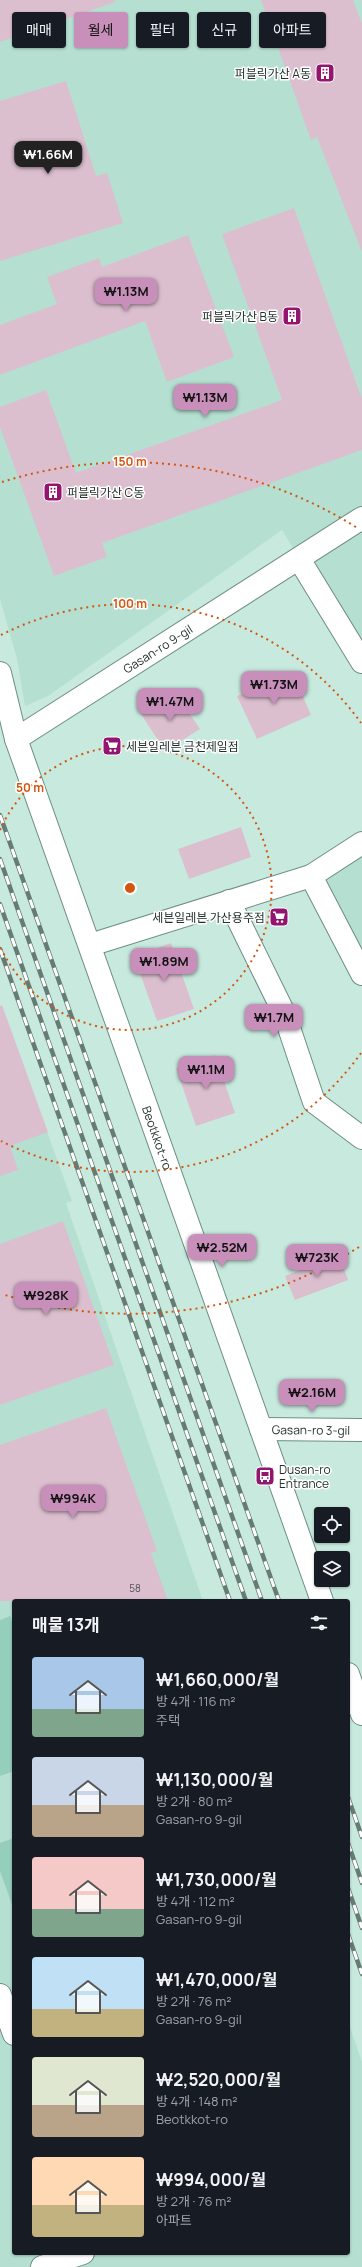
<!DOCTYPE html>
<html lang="ko">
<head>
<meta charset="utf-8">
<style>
	:root { --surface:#171b24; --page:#242831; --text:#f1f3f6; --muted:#9ea1a6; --accent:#c78fba }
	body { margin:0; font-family:Manrope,"Noto Sans KR",sans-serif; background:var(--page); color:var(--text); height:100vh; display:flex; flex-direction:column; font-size:15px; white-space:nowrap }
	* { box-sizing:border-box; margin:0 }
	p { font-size:13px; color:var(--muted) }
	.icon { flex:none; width:22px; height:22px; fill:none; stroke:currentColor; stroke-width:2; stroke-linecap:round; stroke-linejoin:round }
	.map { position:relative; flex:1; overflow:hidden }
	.side { position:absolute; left:12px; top:1599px; width:338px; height:656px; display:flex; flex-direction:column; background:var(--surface); border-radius:4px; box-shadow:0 1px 3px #0004 }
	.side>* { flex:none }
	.hud { position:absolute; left:12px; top:12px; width:338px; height:36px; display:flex; gap:8px }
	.tools { position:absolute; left:314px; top:1507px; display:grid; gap:8px }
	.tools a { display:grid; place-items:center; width:36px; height:36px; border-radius:4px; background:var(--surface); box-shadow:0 1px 3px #0004; font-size:20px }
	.price { position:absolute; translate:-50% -34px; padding:0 9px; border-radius:8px; background:var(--accent); color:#111; font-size:13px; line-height:26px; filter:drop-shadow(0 1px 2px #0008) }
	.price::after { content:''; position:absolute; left:50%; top:24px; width:12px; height:9px; margin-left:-6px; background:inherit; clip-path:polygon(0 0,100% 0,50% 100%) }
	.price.current { background:#222; color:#fff }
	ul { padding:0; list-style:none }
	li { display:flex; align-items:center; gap:12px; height:100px; padding:0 20px }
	li span { display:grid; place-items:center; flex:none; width:112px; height:80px; border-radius:4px; color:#555 }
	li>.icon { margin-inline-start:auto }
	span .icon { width:48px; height:48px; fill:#fffc; stroke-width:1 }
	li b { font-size:17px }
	h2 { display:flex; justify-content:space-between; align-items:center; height:48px; padding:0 20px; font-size:17px }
	.tag { padding:0 14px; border-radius:4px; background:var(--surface); box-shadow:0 1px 3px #0004; font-size:14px; line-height:36px }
	.tag.current { background:var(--accent); color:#111 }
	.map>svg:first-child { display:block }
	.built { fill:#b5dfd1 }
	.green { fill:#95cfbb }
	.building { fill:#dcbfcf }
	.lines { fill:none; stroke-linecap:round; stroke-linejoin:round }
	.minor-casing { stroke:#6e8e83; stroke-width:24 }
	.minor { stroke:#fff; stroke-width:22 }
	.rail-casing { stroke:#657b73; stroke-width:4.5 }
	.rail { stroke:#fff; stroke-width:3; stroke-dasharray:9; stroke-linecap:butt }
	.ring { fill:none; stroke:#d4550f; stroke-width:2; stroke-dasharray:2 4 }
	.labels { text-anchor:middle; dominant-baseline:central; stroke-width:3; stroke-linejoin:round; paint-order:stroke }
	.number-label { font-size:10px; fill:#515455 }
	.poi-label { font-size:12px; fill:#23312c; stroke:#fff; text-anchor:end }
	.street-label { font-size:12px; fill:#23312c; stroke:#fff }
	.centre { fill:#d4550f; stroke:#fff; stroke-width:2 }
	.ring-label { font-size:12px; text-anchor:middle; font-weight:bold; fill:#d4550f; stroke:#fff; stroke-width:3; stroke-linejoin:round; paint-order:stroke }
</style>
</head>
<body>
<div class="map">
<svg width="362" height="2267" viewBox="0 0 362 2267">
	<rect width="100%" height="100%" fill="#c8eade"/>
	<g class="built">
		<path d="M0,0H362V662L282,530L48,696L25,706L17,659L0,599Z"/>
		<path d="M362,843V976L311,876Z"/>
		<path d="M0,1011L10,1028L72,1201L66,1203L203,1601H14V2253H348V2021L362,2062V2267H0Z"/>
	</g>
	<g class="green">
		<path d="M10,1616L14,1627V1771L0,1776V1620Z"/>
		<path d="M14,1838V1910L0,1871V1843Z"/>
	</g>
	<g class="building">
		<path d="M0,0H114L115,2L0,42Z"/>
		<path d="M261,0H353L362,24V252L317,137L311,140Z"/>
		<path d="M66,81L96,176L107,173L123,223L0,261V101Z"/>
		<path d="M294,208L362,399V450L102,543L107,557L54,576L0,427V407L46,390L76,473L282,400L222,234Z"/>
		<path d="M188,235L234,357L167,382L145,321L0,375V325L57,304L47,277L99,258L102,267Z"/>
		<path d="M292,671L311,715L257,739L237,696Z"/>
		<path d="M175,692L200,729L165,751L141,714Z"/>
		<path d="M241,827L251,857L189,879L178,849Z"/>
		<path d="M171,943L194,1009L157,1021L134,956Z"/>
		<path d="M2,1005L48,1132L10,1146L18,1170L0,1176V1006Z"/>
		<path d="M215,1055L235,1113L196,1126L176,1068Z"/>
		<path d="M63,1221L114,1365L0,1405V1244Z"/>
		<path d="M339,1255L348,1280L295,1300L285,1276Z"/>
		<path d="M106,1408L157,1551L151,1553L168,1601H0V1445Z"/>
	</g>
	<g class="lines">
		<defs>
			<g id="minor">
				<path d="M299,559L362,662"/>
				<path id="s1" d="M0,673L16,739L322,1601"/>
				<path id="s2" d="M16,739L362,518"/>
				<path d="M311,876L362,974"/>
				<path d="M229,901L284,1013L314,1102L362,1138"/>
				<path d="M90,945L311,876L362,843"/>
				<path id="s3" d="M261,1429L362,1430"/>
				<path d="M348,1674L362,1714"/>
				<path d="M0,1995L14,2034"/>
				<path d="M42,2267L83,2253"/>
			</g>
		</defs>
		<use href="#minor" class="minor-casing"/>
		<use href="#minor" class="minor"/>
		<defs>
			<g id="rail">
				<path d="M0,815L279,1601"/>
				<path d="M0,859L262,1601"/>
				<path d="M0,904L246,1601"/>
				<path d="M0,949L230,1601"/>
				<path d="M348,1797L362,1837"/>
				<path d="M348,1843L362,1883"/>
				<path d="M348,1888L362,1928"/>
				<path d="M348,1934L362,1974"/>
			</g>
		</defs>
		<use href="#rail" class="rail-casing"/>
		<use href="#rail" class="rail"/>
	</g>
	<g class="ring">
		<path d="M0 830A142 142 0 1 1 0 946"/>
		<path d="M361 1053A284 284 0 0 1 1 1141M1 635A284 284 0 0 1 361 723"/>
		<path d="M359 1247A426 426 0 0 1 2 1294M2 482A426 426 0 0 1 359 529"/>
	</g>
	<defs>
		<symbol id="building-square" viewBox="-11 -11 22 22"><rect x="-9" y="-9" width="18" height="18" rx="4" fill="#941570" stroke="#fff"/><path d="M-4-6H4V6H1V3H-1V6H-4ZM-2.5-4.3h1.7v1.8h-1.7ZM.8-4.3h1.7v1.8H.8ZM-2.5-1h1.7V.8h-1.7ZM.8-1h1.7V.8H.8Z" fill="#fff"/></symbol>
		<symbol id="supermarket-square" viewBox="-11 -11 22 22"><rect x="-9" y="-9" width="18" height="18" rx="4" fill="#941570" stroke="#fff"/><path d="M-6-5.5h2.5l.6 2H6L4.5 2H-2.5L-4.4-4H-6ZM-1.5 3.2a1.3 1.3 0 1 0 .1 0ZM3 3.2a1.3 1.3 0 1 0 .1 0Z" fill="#fff"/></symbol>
		<symbol id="bus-square" viewBox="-11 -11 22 22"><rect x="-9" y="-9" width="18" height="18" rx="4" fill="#941570" stroke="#fff"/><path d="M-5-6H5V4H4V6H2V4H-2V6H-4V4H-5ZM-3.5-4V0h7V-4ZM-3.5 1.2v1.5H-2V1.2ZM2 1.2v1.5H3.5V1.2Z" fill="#fff"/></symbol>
	</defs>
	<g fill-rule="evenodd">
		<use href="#building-square" x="314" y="62" width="22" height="22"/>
		<use href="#building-square" x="281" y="305" width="22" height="22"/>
		<use href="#building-square" x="42" y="481" width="22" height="22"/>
		<use href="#supermarket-square" x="101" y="735" width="22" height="22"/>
		<use href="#supermarket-square" x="268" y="906" width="22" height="22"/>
		<use href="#bus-square" x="254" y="1465" width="22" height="22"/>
	</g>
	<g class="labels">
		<g class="number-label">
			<text x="135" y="1588">58</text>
		</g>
		<g class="poi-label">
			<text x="311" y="73">퍼블릭가산 A동</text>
			<text x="278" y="316">퍼블릭가산 B동</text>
			<text x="67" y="492" text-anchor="start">퍼블릭가산 C동</text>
			<text x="126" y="746" text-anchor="start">세븐일레븐 금천제일점</text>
			<text x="265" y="917">세븐일레븐 가산용주점</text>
			<text x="279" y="1469" text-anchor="start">Dusan-ro<tspan x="279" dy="14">Entrance</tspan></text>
		</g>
		<g class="street-label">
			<text stroke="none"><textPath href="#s2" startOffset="168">Gasan-ro 9-gil</textPath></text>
			<text stroke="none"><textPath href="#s1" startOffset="491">Beotkkot-ro</textPath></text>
			<text stroke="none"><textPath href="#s3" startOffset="50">Gasan-ro 3-gil</textPath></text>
		</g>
	</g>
	<circle cx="130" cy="888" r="6" class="centre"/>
	<g class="ring-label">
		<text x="130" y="466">150 m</text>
		<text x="130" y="608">100 m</text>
		<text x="30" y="792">50 m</text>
	</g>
</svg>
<div class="tools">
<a><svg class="icon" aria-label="locate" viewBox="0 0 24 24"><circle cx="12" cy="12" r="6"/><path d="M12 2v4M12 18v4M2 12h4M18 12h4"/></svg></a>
<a><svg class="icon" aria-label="layers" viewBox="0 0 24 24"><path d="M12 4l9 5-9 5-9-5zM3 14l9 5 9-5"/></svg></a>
</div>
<b class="price current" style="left:48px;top:175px">₩1.66M</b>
<b class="price" style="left:126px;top:312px">₩1.13M</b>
<b class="price" style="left:205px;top:418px">₩1.13M</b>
<b class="price" style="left:274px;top:705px">₩1.73M</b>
<b class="price" style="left:170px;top:722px">₩1.47M</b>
<b class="price" style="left:164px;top:982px">₩1.89M</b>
<b class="price" style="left:274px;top:1038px">₩1.7M</b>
<b class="price" style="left:206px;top:1090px">₩1.1M</b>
<b class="price" style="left:222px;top:1268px">₩2.52M</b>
<b class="price" style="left:317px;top:1278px">₩723K</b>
<b class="price" style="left:46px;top:1316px">₩928K</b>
<b class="price" style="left:312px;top:1413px">₩2.16M</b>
<b class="price" style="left:73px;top:1519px">₩994K</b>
<div class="hud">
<a class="tag">매매</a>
<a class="tag current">월세</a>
<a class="tag">필터</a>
<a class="tag">신규</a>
<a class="tag">아파트</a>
</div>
<section class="side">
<h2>매물 13개<svg class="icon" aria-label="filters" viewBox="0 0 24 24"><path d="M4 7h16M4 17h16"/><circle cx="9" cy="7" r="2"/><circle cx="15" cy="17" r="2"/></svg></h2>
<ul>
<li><span style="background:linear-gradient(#a9c7e8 65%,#7fa58c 0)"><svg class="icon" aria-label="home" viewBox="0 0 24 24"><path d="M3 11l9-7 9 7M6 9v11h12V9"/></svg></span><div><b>₩1,660,000/월</b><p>방 4개 · 116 m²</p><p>주택</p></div></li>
<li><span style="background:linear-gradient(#c9d6e8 60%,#b9a48a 0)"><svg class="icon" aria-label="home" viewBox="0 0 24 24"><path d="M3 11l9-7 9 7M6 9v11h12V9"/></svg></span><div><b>₩1,130,000/월</b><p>방 2개 · 80 m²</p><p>Gasan-ro 9-gil</p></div></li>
<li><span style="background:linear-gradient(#f6c9c9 65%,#7fa58c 0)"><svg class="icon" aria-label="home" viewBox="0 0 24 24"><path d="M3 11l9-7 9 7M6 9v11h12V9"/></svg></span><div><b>₩1,730,000/월</b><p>방 4개 · 112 m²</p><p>Gasan-ro 9-gil</p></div></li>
<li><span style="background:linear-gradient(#bfe0f5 65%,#c2b280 0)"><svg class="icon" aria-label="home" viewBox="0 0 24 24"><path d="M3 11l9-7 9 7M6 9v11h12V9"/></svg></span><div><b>₩1,470,000/월</b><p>방 2개 · 76 m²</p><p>Gasan-ro 9-gil</p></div></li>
<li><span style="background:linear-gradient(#dfe7d0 60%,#b9a48a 0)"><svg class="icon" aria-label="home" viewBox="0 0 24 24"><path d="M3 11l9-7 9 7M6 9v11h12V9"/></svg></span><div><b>₩2,520,000/월</b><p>방 4개 · 148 m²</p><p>Beotkkot-ro</p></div></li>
<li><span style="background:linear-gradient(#ffd9b3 60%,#c2b280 0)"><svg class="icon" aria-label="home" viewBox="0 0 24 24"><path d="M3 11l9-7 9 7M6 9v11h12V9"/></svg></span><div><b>₩994,000/월</b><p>방 2개 · 76 m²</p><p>아파트</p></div></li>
</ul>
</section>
</div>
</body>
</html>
